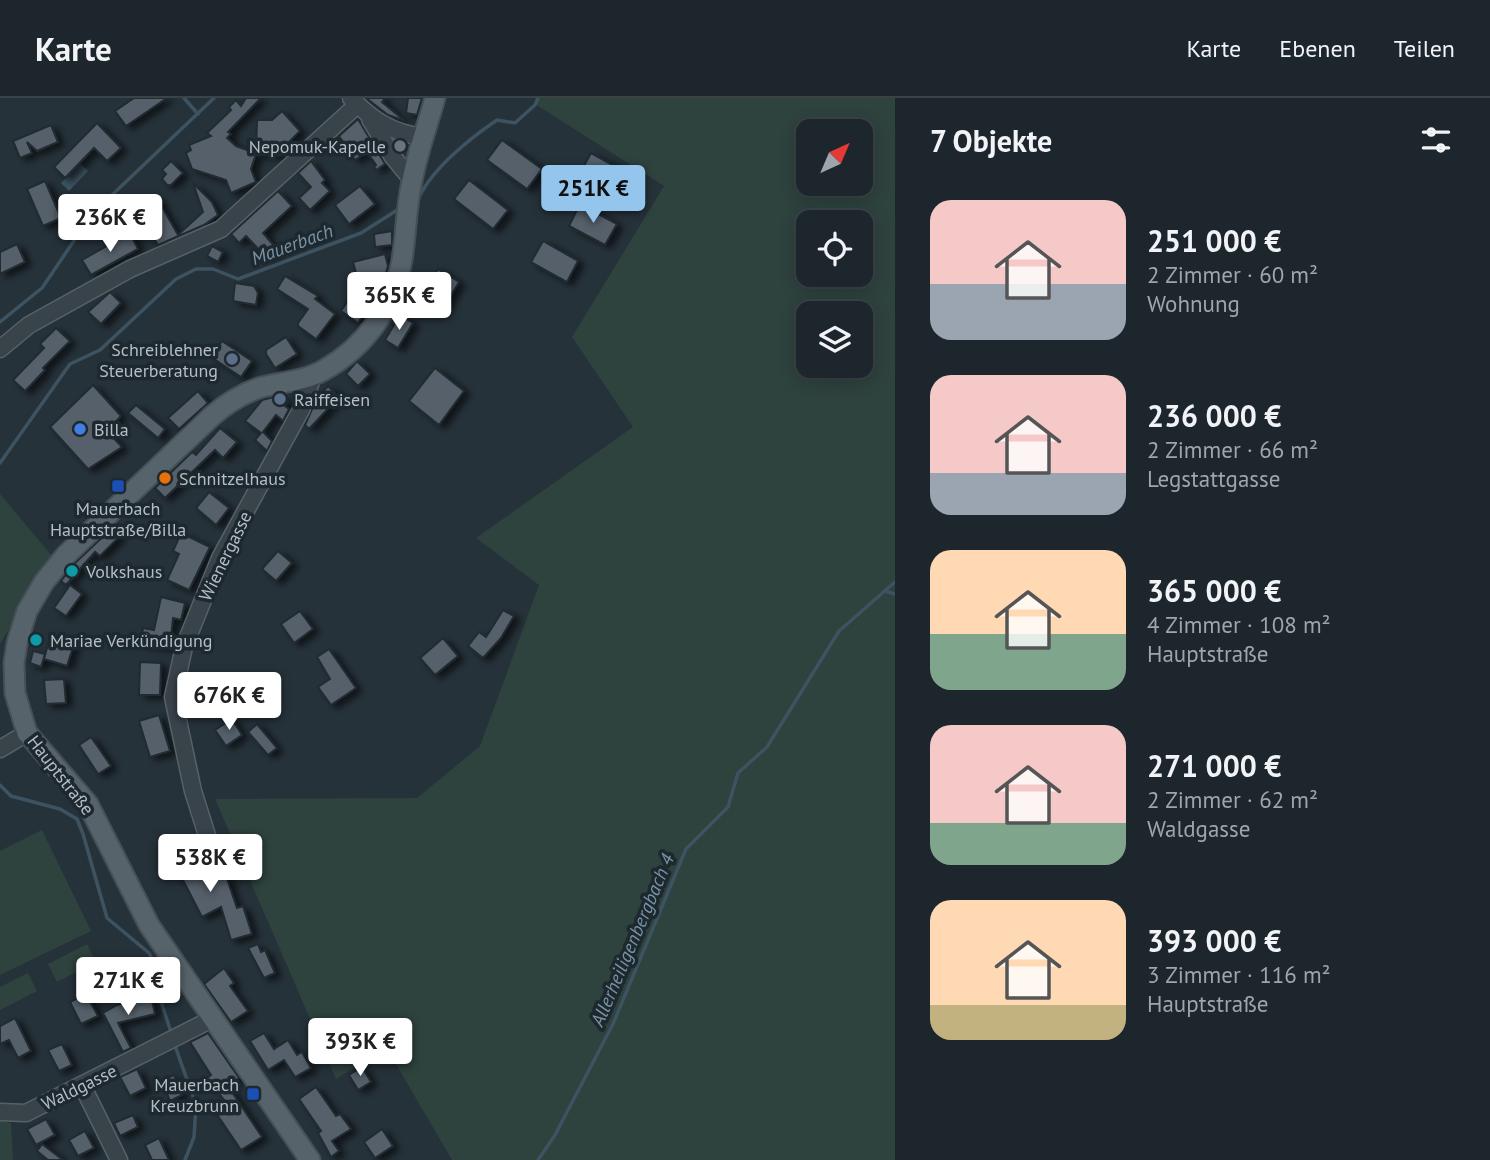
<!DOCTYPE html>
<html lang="de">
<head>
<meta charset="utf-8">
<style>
	:root { --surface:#1c262c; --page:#252e34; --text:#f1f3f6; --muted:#a0a5a9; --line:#3a4348; --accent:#93c5ed }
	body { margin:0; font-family:"PT Sans",sans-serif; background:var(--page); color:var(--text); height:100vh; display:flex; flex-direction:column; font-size:26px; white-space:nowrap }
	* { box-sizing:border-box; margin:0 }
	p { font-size:23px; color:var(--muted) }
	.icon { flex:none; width:38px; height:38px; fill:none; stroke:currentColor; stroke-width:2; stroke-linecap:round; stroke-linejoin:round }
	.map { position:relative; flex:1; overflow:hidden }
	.drawer { display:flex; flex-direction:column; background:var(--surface); width:595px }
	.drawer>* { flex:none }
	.needle { width:46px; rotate:44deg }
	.buttons { position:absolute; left:796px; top:21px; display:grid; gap:14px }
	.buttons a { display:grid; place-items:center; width:77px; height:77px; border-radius:14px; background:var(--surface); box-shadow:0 4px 18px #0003,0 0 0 2px var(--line); font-size:35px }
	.price { position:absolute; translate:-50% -60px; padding:0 16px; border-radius:7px; background:#fff; color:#222; font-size:23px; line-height:46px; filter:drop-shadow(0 2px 4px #0008) }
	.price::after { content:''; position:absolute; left:50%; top:42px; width:21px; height:16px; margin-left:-10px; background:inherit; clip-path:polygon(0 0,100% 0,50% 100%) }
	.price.current { background:var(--accent); color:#111 }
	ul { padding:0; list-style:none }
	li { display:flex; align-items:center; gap:21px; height:175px; padding:0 35px }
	li span { display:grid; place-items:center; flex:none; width:196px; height:140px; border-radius:21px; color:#555 }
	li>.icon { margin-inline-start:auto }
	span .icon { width:84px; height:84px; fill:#fffc; stroke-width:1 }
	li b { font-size:30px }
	h2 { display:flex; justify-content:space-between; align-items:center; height:84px; padding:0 35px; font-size:30px }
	header { display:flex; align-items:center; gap:42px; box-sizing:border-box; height:98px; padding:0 35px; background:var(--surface); border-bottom:2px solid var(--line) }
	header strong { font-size:33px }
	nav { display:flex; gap:38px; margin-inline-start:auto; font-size:24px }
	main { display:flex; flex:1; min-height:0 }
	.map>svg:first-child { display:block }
	.green { fill:#2e423e; fill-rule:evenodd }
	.water { fill:#3d5361 }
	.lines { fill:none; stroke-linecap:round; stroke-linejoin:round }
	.stream { stroke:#3d5361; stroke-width:3.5 }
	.building { fill:#54616a; stroke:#202a31; stroke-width:2; filter:url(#shadow) }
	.minor-casing { stroke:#576168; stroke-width:19 }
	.major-casing { stroke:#454f56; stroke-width:23 }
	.minor { stroke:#39434a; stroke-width:16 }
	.major { stroke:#57636a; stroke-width:19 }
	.worship-dot { fill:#6b7280; stroke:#1e282f; stroke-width:2.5 }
	.service-dot { fill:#5c6f8a; stroke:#1e282f; stroke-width:2.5 }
	.shop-dot { fill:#3f7fe0; stroke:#1e282f; stroke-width:2.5 }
	.food-dot { fill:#e8710a; stroke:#1e282f; stroke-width:2.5 }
	.transit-dot { fill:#1a4fb4; stroke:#1e282f; stroke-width:2.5 }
	.culture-dot { fill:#0f9aa8; stroke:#1e282f; stroke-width:2.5 }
	.labels { text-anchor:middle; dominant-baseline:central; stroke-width:7; stroke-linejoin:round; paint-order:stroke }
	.poi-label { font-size:18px; fill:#b5bec6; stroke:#1e282f; text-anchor:start }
	.street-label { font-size:18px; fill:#b5bec6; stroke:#1e282f }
	.water-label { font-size:19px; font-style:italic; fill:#7994a6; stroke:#1e282f }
</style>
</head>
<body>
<header>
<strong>Karte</strong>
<nav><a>Karte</a><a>Ebenen</a><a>Teilen</a></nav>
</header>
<main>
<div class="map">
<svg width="895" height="1062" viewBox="0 0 895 1062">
	<defs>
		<filter id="shadow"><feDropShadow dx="6" dy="3.5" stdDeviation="3.5" flood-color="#0009"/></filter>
	</defs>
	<rect width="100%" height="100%" fill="#26323a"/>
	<g class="green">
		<path d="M538,0H895V1062H452L386,949L336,981L215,701L417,700L480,648L539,487L476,440L633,329L572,239L664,88L535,6ZM808,33H861V86H808ZM808,124H861V177H808ZM808,215H861V268H808Z"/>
		<path d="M0,396L52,458L0,546Z"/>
		<path d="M42,732L91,833L0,877V753Z"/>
		<path d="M87,846L96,864L57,884L48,866Z"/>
		<path d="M28,875L37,893L0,912V889Z"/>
		<path d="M0,1023L11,1025L13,1062H0Z"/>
	</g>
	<path class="water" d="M80,65L88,73L69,93L61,85Z"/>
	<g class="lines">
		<g class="stream">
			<path d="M184,0L198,16"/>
			<path d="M417,104C429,73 469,41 497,22L515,25L535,7L538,0"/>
			<path d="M0,224L42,190L84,128L111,98L214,0"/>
			<path d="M0,365L70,266L100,252L176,181L196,171H213L238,181L361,135L402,109"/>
			<path d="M885,493L895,496"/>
			<path d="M0,687L11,698L60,711L77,721L83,736L107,820L149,855L158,873L159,898L172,937"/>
			<path d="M174,945L196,1007L194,1039L185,1062"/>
			<path d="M538,1062L555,1037L613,926L686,751L728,709L738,675L767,649L839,533L895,484"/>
		</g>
	</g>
	<g class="building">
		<path d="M134,0H167L126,28L115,13Z"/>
		<path d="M246,0H261L228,34L231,36L227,40L236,48L256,55L257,22H272L282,13L300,33L290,43L289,55L285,58L256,56L251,71L256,84L231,95L226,82L192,71L186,55L191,52L189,47L211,38L207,35L231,12L229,9L236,2L241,8Z"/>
		<path d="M366,0H385L382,4L405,23L388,17Z"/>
		<path d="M408,0H422L417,17L406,15Z"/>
		<path d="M358,21L385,66L376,72L374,70L376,67L367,54L355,62L339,38Z"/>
		<path d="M97,25L121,50L107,63L94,50L65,80L54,69Z"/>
		<path d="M51,27L58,44L37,53L27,44L32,55L20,60L13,43Z"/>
		<path d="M502,42L542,71L527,91L487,62Z"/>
		<path d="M591,55L631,77L619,98L580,75Z"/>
		<path d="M171,63L183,75L171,87H167L162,81L166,76L162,72Z"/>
		<path d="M311,63L325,82L322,85L330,93L310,112L299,100L311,89L298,75Z"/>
		<path d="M469,82L508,112L493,131L454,101Z"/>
		<path d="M45,83L61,120L43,128L27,91Z"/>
		<path d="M193,85L212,104L218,117L204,127L158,147L143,124L152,118L146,107L157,100L178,137L203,114Z"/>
		<path d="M360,88L375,106L349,126L335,107Z"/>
		<path d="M278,93L292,108L263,135L276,150L266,159L246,138L239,145L231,136Z"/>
		<path d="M580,106L617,126L605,147L569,128Z"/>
		<path d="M392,133V147L375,149L374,136Z"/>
		<path d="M130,135L138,151L91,177L82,162Z"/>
		<path d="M543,143L578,163L567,184L531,164Z"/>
		<path d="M17,146L25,164L0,176V154Z"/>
		<path d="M212,148L223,154L218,164L207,158Z"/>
		<path d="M385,156L388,168L381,191L358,225L341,213L359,186L353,164Z"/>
		<path d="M438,171L459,184L442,212L429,204L433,198L424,193Z"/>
		<path d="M285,178L318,198L315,201L335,216L316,241L298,228V225L308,211L277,191Z"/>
		<path d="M235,185L254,188L258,195L256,207L233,203Z"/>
		<path d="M110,194L121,205L101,226L88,214Z"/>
		<path d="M400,217L413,225L398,250L385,242Z"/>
		<path d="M56,230L70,243L43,270L45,272L25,293L13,282L44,250L40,246Z"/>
		<path d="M286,239L297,256L275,270L266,256V252Z"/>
		<path d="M222,243L252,263L241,279L211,259Z"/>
		<path d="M357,263L370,276L358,288L346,276Z"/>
		<path d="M435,270L464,293L439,327L409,303Z"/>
		<path d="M93,287L121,318L107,333L122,349L88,371L50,329Z"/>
		<path d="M328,288L339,299L309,331L305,327L316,302Z"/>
		<path d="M198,293L208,305L179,331L168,320Z"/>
		<path d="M281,298L288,304L285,308L289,311L283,323L276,317L263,334L272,343L267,353L255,342L261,335L245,323L262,302L273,299L277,302Z"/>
		<path d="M136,307L165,331L158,340L128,315Z"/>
		<path d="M220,330L237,344L223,360L215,352L165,400L155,390L192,354L196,357Z"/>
		<path d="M209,394L229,410L216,427L196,410Z"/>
		<path d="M112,430L120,438L100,458L95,454L66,487L61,483L75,465Z"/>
		<path d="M181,435L210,449L189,492L167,482L179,456L173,453Z"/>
		<path d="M278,453L292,465L276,483L262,471Z"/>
		<path d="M70,487L82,496L66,518L54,510Z"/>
		<path d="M161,499L185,505L181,522L173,520L170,550L141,546L143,530L154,532Z"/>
		<path d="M503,512L514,518L501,540L483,560L468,548L479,534L486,539Z"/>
		<path d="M300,513L313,531L294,545L281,526Z"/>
		<path d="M50,539L74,546L67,568L44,561Z"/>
		<path d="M443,540L458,558L435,577L420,560Z"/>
		<path d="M329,551L356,590L331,607L318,589L330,581L317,559Z"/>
		<path d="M33,553L45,556L41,569L30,565Z"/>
		<path d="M140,564L161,565L160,597H139Z"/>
		<path d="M64,581L66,605L46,606L44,582Z"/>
		<path d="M159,617L170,653L150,659L139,623Z"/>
		<path d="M232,621L242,637L226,648L215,632Z"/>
		<path d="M257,626L277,650L268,657L248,634Z"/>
		<path d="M91,639L111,668L98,676L79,647Z"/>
		<path d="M183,749L199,781L211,777L219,779L225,775L237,810L243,808L252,836L231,842L221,809L202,819L183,782L181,783L175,771L170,774L163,758Z"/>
		<path d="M258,846L261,854L265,852L275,875L264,880L248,850Z"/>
		<path d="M224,870L234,885L230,888L248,913L231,924L204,886Z"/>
		<path d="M86,896L98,918L81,926L70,904Z"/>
		<path d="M151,898L155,916L118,925L131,950L123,954L103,915L117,907Z"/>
		<path d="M15,920L31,953L18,960L9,942L0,946V928Z"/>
		<path d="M208,935L239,980L228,988L262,1039L241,1052L212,1009L224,1002L207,980L211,977L190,944Z"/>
		<path d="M264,935L274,951L288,942L297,957L302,954L311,970L295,979L284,962L268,972L250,943Z"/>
		<path d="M62,946L72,967L59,973L48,952Z"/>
		<path d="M362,969L371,984L358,992L349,977Z"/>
		<path d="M137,971L146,990L130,998L120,979Z"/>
		<path d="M174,977L182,997L170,1003L162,982Z"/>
		<path d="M316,989L336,1018L340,1016L351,1031L332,1043L339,1053L331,1059L318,1035L321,1033L299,1001Z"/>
		<path d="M133,1017L138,1029L120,1038L114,1025Z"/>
		<path d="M46,1021L55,1037L36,1047L27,1031Z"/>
		<path d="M382,1031L393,1048L375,1060L364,1044Z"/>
		<path d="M85,1033L94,1050L78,1058L69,1042Z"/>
		<path d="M159,1040L169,1062H152L145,1047Z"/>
		<path d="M42,1046L63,1062H48L37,1053Z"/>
	</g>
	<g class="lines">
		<defs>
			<g id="minor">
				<path d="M351,0C372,22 392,35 423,39"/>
				<path d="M370,21L393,59L412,82"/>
				<path d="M0,251L29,227L130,171L221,131L357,7"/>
				<path d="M0,651L27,635"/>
				<path d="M217,769L193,693L173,599L184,549L220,460L301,312L313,278"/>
				<path d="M82,987L119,1062"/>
				<path d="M0,1014L26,1015L212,921"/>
			</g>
			<path id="major" d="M310,1062L149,827L88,706L27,635L15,595L14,565L17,545L27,513L44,484L66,457L212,318C227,305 243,295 262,289C283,284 305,283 324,272C365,249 394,209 402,162C406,138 406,112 411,88C416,58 427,29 435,0"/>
		</defs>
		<use href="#minor" class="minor-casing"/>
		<use href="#major" class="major-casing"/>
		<use href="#minor" class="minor"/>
		<use href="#major" class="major"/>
	</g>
	<circle class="worship-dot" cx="400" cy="48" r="7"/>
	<g class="service-dot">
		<circle cx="232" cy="261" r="7"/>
		<circle cx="280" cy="301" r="7"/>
	</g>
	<circle class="shop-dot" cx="80" cy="331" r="7"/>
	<circle class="food-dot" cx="165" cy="380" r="7"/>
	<g class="transit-dot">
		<rect x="111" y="381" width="14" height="14" rx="3.5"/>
		<rect x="246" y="989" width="14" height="14" rx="3.5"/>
	</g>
	<g class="culture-dot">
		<circle cx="72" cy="473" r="7"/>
		<circle cx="36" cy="542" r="7"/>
	</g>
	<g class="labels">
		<g class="poi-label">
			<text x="386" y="48" text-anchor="end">Nepomuk-Kapelle</text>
			<text x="218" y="251" text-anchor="end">Schreiblehner<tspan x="218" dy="21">Steuerberatung</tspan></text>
			<text x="294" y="301">Raiffeisen</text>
			<text x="94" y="331">Billa</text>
			<text x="179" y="380">Schnitzelhaus</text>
			<text x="118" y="410" text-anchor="middle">Mauerbach<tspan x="118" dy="21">Hauptstraße/Billa</tspan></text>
			<text x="86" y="473">Volkshaus</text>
			<text x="50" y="542">Mariae Verkündigung</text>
			<text x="239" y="986" text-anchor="end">Mauerbach<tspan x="239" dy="21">Kreuzbrunn</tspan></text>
		</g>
		<g class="street-label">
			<text transform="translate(225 458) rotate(-64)">Wienergasse</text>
			<text transform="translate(61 677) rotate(52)">Hauptstraße</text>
			<text transform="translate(79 989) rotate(-26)">Waldgasse</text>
		</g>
		<g class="water-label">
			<text transform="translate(292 146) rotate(-20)">Mauerbach</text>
			<text transform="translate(632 842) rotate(-67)">Allerheiligenbergbach 4</text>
		</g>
	</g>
</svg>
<div class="buttons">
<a><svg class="needle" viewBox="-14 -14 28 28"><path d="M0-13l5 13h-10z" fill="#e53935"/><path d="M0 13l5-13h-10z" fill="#a0a5a9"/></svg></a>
<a><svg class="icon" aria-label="locate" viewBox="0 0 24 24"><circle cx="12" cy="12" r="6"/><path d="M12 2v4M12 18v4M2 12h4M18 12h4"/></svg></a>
<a><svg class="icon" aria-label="layers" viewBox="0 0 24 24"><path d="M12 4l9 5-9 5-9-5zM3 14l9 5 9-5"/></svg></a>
</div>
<b class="price current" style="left:593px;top:127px">251K €</b>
<b class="price" style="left:110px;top:156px">236K €</b>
<b class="price" style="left:399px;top:234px">365K €</b>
<b class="price" style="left:229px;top:634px">676K €</b>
<b class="price" style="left:210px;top:796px">538K €</b>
<b class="price" style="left:128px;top:919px">271K €</b>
<b class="price" style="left:360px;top:980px">393K €</b>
</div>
<section class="drawer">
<h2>7 Objekte<svg class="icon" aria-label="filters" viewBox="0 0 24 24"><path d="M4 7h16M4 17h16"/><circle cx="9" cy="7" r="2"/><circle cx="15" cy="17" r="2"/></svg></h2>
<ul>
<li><span style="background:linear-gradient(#f6c9c9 60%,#9aa5b1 0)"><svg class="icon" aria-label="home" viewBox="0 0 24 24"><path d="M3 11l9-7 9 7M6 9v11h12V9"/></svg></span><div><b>251 000 €</b><p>2 Zimmer · 60 m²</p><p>Wohnung</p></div></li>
<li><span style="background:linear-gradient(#f6c9c9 70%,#9aa5b1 0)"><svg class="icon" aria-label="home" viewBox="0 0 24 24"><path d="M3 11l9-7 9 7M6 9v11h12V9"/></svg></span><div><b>236 000 €</b><p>2 Zimmer · 66 m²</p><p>Legstattgasse</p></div></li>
<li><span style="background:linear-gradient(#ffd9b3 60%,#7fa58c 0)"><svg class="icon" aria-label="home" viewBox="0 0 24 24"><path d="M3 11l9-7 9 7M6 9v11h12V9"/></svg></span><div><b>365 000 €</b><p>4 Zimmer · 108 m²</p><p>Hauptstraße</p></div></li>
<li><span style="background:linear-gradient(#f6c9c9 70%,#7fa58c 0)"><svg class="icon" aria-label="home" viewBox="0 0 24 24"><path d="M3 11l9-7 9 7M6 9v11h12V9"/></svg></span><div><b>271 000 €</b><p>2 Zimmer · 62 m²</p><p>Waldgasse</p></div></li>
<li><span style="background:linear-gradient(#ffd9b3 75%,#c2b280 0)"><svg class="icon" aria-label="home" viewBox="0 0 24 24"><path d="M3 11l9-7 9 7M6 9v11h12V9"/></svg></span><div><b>393 000 €</b><p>3 Zimmer · 116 m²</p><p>Hauptstraße</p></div></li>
</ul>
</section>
</main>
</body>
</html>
